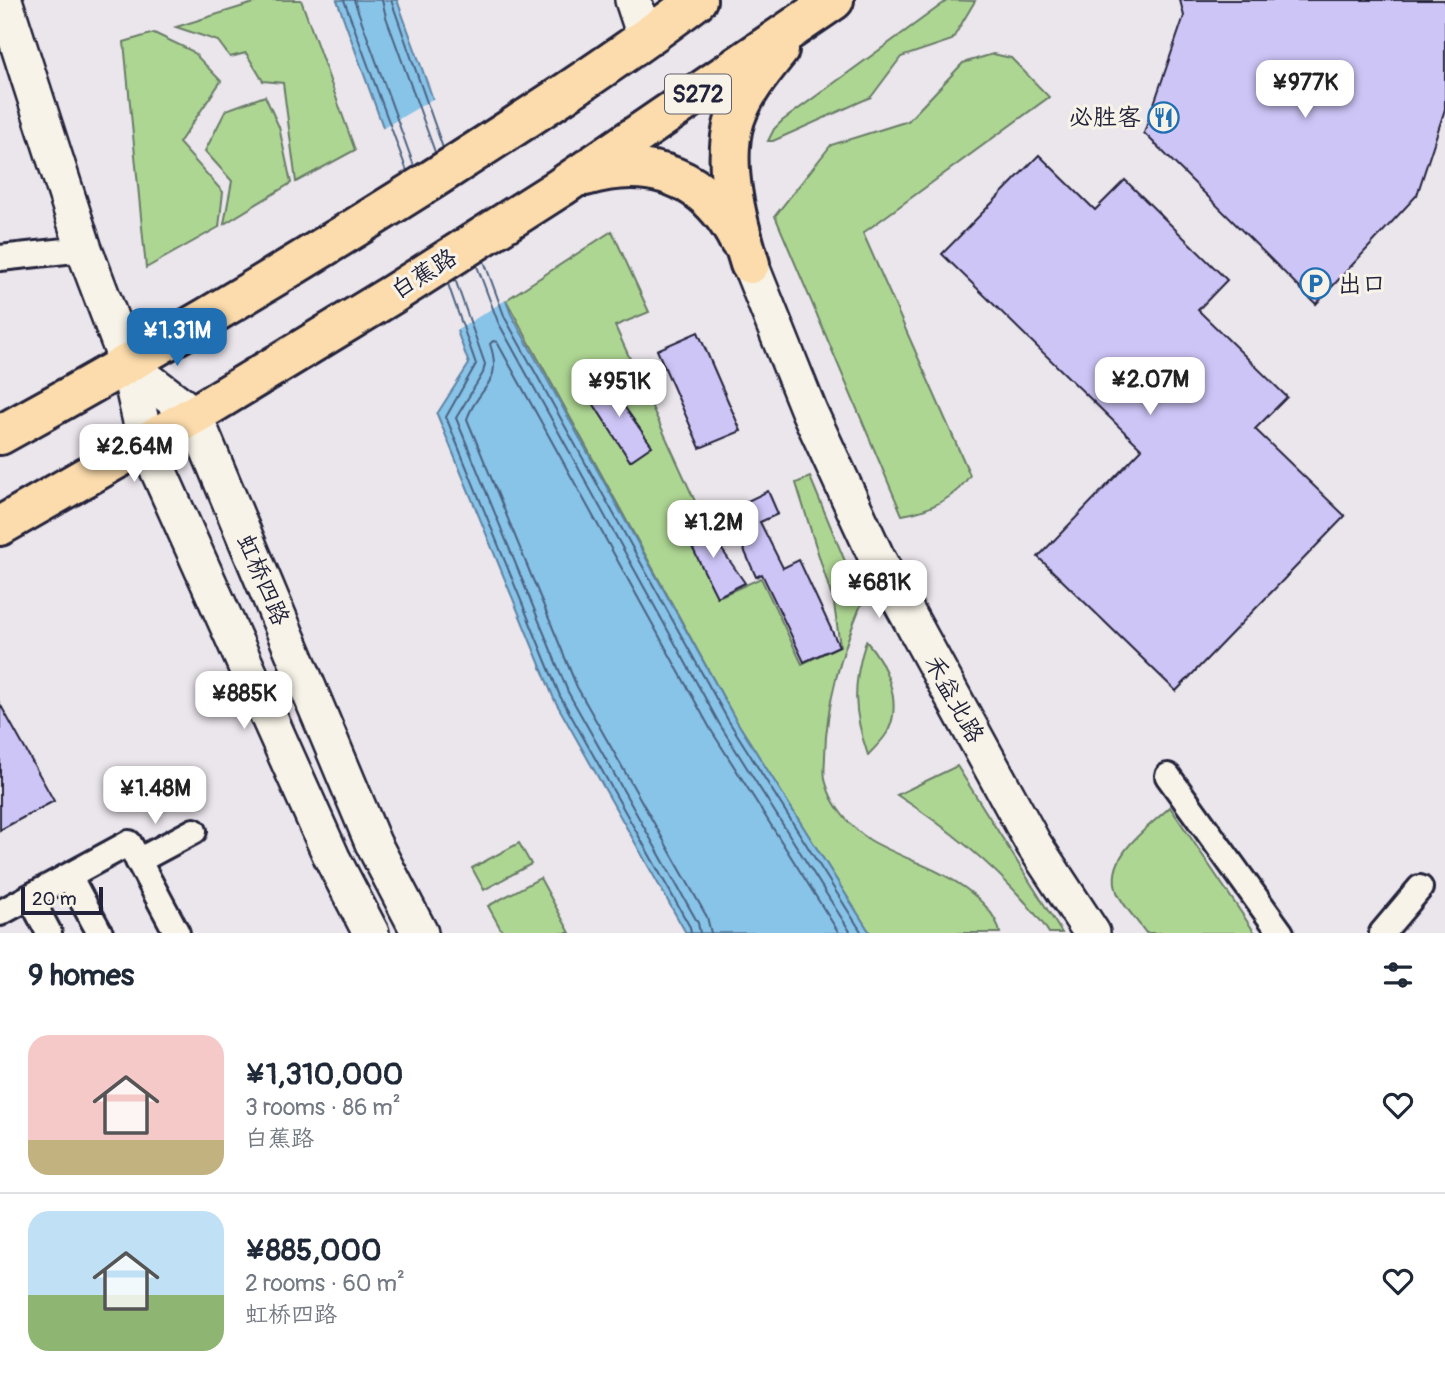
<!DOCTYPE html>
<html lang="en">
<head>
<meta charset="utf-8">
<style>
	:root { --surface:#fff; --page:#f6f6f7; --text:#1f2937; --muted:#747a83; --line:#e0e1e3; --accent:#1f6fb2 }
	body { margin:0; font-family:Pangolin,"LXGW WenKai TC",sans-serif; background:var(--page); color:var(--text); height:100vh; display:flex; flex-direction:column; font-size:26px; white-space:nowrap }
	* { box-sizing:border-box; margin:0 }
	p { font-size:23px; color:var(--muted) }
	.icon { flex:none; width:38px; height:38px; fill:none; stroke:currentColor; stroke-width:2; stroke-linecap:round; stroke-linejoin:round }
	.map { position:relative; height:933px; overflow:hidden }
	.sheet { display:flex; flex-direction:column; background:var(--surface); flex:1 }
	.sheet>* { flex:none }
	.scale { position:absolute; left:21px; bottom:18px; width:82px; box-sizing:border-box; padding-left:7px; border:4px solid #22223b; border-top:0; font-size:19px; line-height:24px; white-space:nowrap; color:#22223b; -webkit-text-stroke:5px #f7f3e8; paint-order:stroke }
	.price { position:absolute; translate:-50% -60px; padding:0 16px; border-radius:14px; background:#fff; color:#222; font-size:23px; line-height:46px; filter:drop-shadow(0 2px 4px #0008) }
	.price::after { content:''; position:absolute; left:50%; top:42px; width:21px; height:16px; margin-left:-10px; background:inherit; clip-path:polygon(0 0,100% 0,50% 100%) }
	.price.current { background:var(--accent); color:#fff }
	ul { padding:0; list-style:none }
	li { display:flex; align-items:center; gap:21px; height:175px; padding:0 28px }
	li+li { border-top:2px solid var(--line) }
	li span { display:grid; place-items:center; flex:none; width:196px; height:140px; border-radius:21px; color:#555 }
	li>.icon { margin-inline-start:auto }
	span .icon { width:84px; height:84px; fill:#fffc; stroke-width:1 }
	li b { font-size:30px }
	h2 { display:flex; justify-content:space-between; align-items:center; height:84px; padding:0 28px; font-size:30px }
	.map>svg:first-child { display:block }
	.green { fill:#aed693; stroke:#687c67; stroke-width:2 }
	.water { fill:#88c3e8; stroke:#5f83a3; stroke-width:2 }
	.pier { fill:#ebe5ec }
	.lines { fill:none; stroke-linecap:round; stroke-linejoin:round }
	.shore { stroke:#4b6280; stroke-width:2 }
	.building { fill:#cec5f7; stroke:#22223b; stroke-width:2 }
	.street-casing { stroke:#22223b; stroke-width:30 }
	.secondary-casing { stroke:#22223b; stroke-width:40 }
	.primary-casing { stroke:#22223b; stroke-width:44 }
	.street { stroke:#f7f3e8; stroke-width:24 }
	.secondary { stroke:#f7f3e8; stroke-width:35 }
	.primary { stroke:#fcdcac; stroke-width:38 }
	.labels { text-anchor:middle; dominant-baseline:central; stroke-width:6; stroke-linejoin:round; paint-order:stroke }
	.shield { fill:#f7f3e8; stroke:#62616f; stroke-width:2 }
	.shield-label { font-size:23px; font-weight:bold; fill:#22223b }
	.poi-label { font-size:24px; fill:#22223b; stroke:#f7f3e8; text-anchor:end }
	.street-label { font-size:24px; fill:#22223b; stroke:#f7f3e8 }
</style>
</head>
<body>
<div class="map">
<svg width="1445" height="933" viewBox="0 0 1445 933">
	<rect width="100%" height="100%" fill="#ebe5ec"/>
	<filter id="ink" filterUnits="userSpaceOnUse"><feTurbulence type="fractalNoise" baseFrequency=".0143" numOctaves="2"/><feDisplacementMap in="SourceGraphic" scale="14" xChannelSelector="R" yChannelSelector="G"/><feConvolveMatrix kernelMatrix="1 2 1 2 8 2 1 2 1" color-interpolation-filters="sRGB"/></filter>
	<g filter="url(#ink)">
		<g class="green">
			<path d="M263,0H301L355,150L296,182L283,83L263,81L246,53L230,57L218,41L176,27Z"/>
			<path d="M948,0L975,1L952,40L901,57L871,97L773,141H768L774,129L782,121Z"/>
			<path d="M154,33L192,51L221,81L179,143L223,192L219,227L146,268L124,42Z"/>
			<path d="M993,54L1011,58L1049,97L863,233L970,475C956,498 928,511 902,515L775,216L831,145L908,121L963,63Z"/>
			<path d="M265,96L279,127L291,183L224,224L232,181L205,151L226,110Z"/>
			<path d="M612,231L649,312L615,326L704,521L687,530L721,596L761,578L802,664L840,646L834,604L796,483L810,477L862,602C842,651 826,702 825,756C825,764 823,774 826,783C832,806 850,827 870,840C901,858 936,867 965,888C979,898 997,915 1000,933H870L734,717L506,300Z"/>
			<path d="M866,641C885,662 902,700 889,729C885,739 875,747 868,755C853,712 852,684 866,641Z"/>
			<path d="M957,766L1062,933H1049C1043,922 1034,913 1026,903C988,860 945,826 897,795Z"/>
			<path d="M1170,807L1255,933H1146C1137,920 1123,906 1117,892C1104,856 1148,828 1170,807Z"/>
			<path d="M519,843L531,864L484,890L472,868Z"/>
			<path d="M540,878L570,933H503L488,906Z"/>
		</g>
		<path class="water" d="M337,0H397L511,314L734,717L870,933H686L554,699L437,414L469,364Z"/>
		<path class="pier" d="M436,97L509,298L454,332L380,130Z"/>
		<g class="lines">
			<g class="shore">
				<path d="M344,0L407,171"/>
				<path d="M354,0L414,166"/>
				<path d="M382,0L386,17L435,152"/>
				<path d="M391,0L443,148"/>
				<path d="M484,261L505,318L728,720L862,933"/>
				<path d="M477,266L498,322L720,725L851,933"/>
				<path d="M455,279L485,364L483,373L456,418L568,692L698,923L700,933"/>
				<path d="M448,284L476,364L446,417L560,696L690,927L691,933"/>
				<path d="M711,933L707,917L577,687L467,419C478,386 504,385 490,344L493,341L497,342L711,730L839,933"/>
			</g>
		</g>
		<g class="building">
			<path d="M1180,0H1445V109L1417,195L1316,304L1144,133L1184,16Z"/>
			<path d="M1039,155L1095,210L1125,180L1227,280L1198,310L1287,397L1255,429L1345,516L1176,691L1038,557L1142,449L942,254Z"/>
			<path d="M698,332L741,431L700,448L657,350Z"/>
			<path d="M610,377L622,397L619,399L652,446L630,461L586,392Z"/>
			<path d="M768,491L778,514L760,522L783,568L799,560L839,646L804,662L762,574L756,577L727,511Z"/>
			<path d="M703,522L745,583L717,597L684,531Z"/>
			<path d="M0,704L54,801L0,830Z"/>
		</g>
		<g class="lines">
			<defs>
				<g id="street">
					<path d="M0,258L84,249"/>
					<path d="M1168,776L1281,933"/>
					<path d="M138,861L194,831"/>
					<path d="M69,876L100,933"/>
					<path d="M30,897L49,933"/>
					<path d="M0,913L129,843L177,933"/>
					<path d="M1382,933L1420,888"/>
				</g>
				<g id="secondary">
					<path d="M4,0L84,249L128,365L146,443L332,858L371,933"/>
					<path d="M633,0L646,39"/>
					<path d="M750,264L809,411L876,556L1033,843L1092,933"/>
					<path d="M128,365L194,415L373,843L420,933"/>
				</g>
				<g id="primary">
					<path d="M585,176C652,157 707,177 739,241"/>
					<path d="M750,264C737,222 721,162 735,119C744,93 762,71 779,50"/>
					<path d="M0,435C144,356 286,272 425,184C517,125 610,66 697,0"/>
					<path d="M0,526L194,415L393,294L561,187L834,0"/>
				</g>
			</defs>
			<use href="#street" class="street-casing"/>
			<use href="#secondary" class="secondary-casing"/>
			<use href="#primary" class="primary-casing"/>
			<use href="#street" class="street"/>
			<use href="#secondary" class="secondary"/>
			<use href="#primary" class="primary"/>
		</g>
	</g>
	<defs>
		<symbol id="restaurant-ring" viewBox="-11 -11 22 22"><circle r="9.5" fill="#f7f3e8" stroke="#1f6fb2" stroke-width="1.5"/><path d="M-5-6h1v4h1v-4h1v4h1v-4h1v5L-1.5 .5V6h-2V.5L-5-1ZM5-6V6H3V1.5H1.5Q1.5-4 5-6Z" fill="#1f6fb2"/></symbol>
		<symbol id="parking-ring" viewBox="-11 -11 22 22"><circle r="9.5" fill="#f7f3e8" stroke="#1f6fb2" stroke-width="1.5"/><path d="M-3.5-5.5H1a3.5 3.5 0 0 1 0 7H-1V5.5H-3.5ZM-1-3.4V-.6H.8a1.4 1.4 0 0 0 0-2.8Z" fill="#1f6fb2"/></symbol>
	</defs>
	<g fill-rule="evenodd">
		<use href="#restaurant-ring" x="1146" y="100" width="35" height="35"/>
		<use href="#parking-ring" x="1298" y="266" width="35" height="35"/>
	</g>
	<g class="labels">
		<rect class="shield" x="665" y="74.5" width="66" height="39" rx="5"/>
		<g class="shield-label">
			<text x="698" y="94">S272</text>
		</g>
		<g class="poi-label">
			<text x="1141" y="117">必胜客</text>
			<text x="1338" y="284" text-anchor="start">出口</text>
		</g>
		<g class="street-label">
			<text transform="translate(424 274) rotate(-32)">白蕉路</text>
			<text transform="translate(263 580) rotate(67)">虹桥四路</text>
			<text transform="translate(954 699) rotate(61)">禾益北路</text>
		</g>
	</g>
</svg>
<div class="scale">20 m</div>
<b class="price" style="left:1305px;top:120px">¥977K</b>
<b class="price current" style="left:177px;top:368px">¥1.31M</b>
<b class="price" style="left:1150px;top:417px">¥2.07M</b>
<b class="price" style="left:619px;top:419px">¥951K</b>
<b class="price" style="left:134px;top:484px">¥2.64M</b>
<b class="price" style="left:713px;top:560px">¥1.2M</b>
<b class="price" style="left:879px;top:620px">¥681K</b>
<b class="price" style="left:244px;top:731px">¥885K</b>
<b class="price" style="left:155px;top:826px">¥1.48M</b>
</div>
<section class="sheet">
<h2>9 homes<svg class="icon" aria-label="filters" viewBox="0 0 24 24"><path d="M4 7h16M4 17h16"/><circle cx="9" cy="7" r="2"/><circle cx="15" cy="17" r="2"/></svg></h2>
<ul>
<li><span style="background:linear-gradient(#f6c9c9 75%,#c2b280 0)"><svg class="icon" aria-label="home" viewBox="0 0 24 24"><path d="M3 11l9-7 9 7M6 9v11h12V9"/></svg></span><div><b>¥1,310,000</b><p>3 rooms · 86 m²</p><p>白蕉路</p></div><svg class="icon" aria-label="heart" viewBox="0 0 24 24"><path d="M12 20l-8-8c-3-5 5-10 8-4 3-6 11-1 8 4z"/></svg></li>
<li><span style="background:linear-gradient(#bfe0f5 60%,#8fb573 0)"><svg class="icon" aria-label="home" viewBox="0 0 24 24"><path d="M3 11l9-7 9 7M6 9v11h12V9"/></svg></span><div><b>¥885,000</b><p>2 rooms · 60 m²</p><p>虹桥四路</p></div><svg class="icon" aria-label="heart" viewBox="0 0 24 24"><path d="M12 20l-8-8c-3-5 5-10 8-4 3-6 11-1 8 4z"/></svg></li>
</ul>
</section>
</body>
</html>
